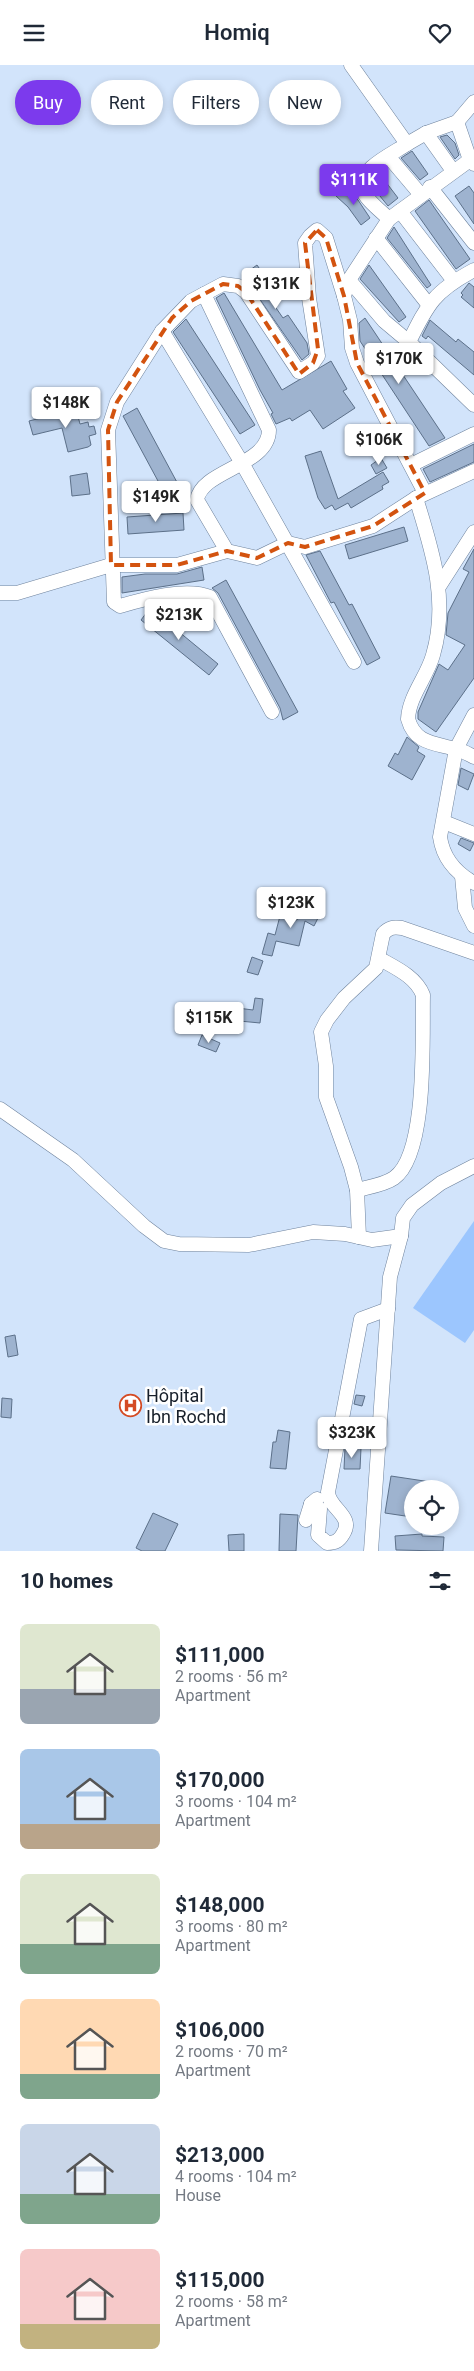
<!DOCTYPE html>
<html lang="en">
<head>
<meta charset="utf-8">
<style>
	:root { --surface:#fff; --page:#f2f2f3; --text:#1f2937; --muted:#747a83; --accent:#7c3aed }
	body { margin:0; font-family:Roboto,sans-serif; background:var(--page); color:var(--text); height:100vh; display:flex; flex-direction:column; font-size:19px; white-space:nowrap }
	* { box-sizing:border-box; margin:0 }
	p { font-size:16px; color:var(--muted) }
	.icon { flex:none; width:28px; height:28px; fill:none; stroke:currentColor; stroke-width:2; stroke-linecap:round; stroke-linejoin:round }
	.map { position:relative; height:1486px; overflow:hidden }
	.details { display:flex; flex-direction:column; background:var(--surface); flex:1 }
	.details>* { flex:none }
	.banner { position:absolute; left:15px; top:15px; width:445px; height:45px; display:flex; gap:10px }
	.buttons { position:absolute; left:404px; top:1415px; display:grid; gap:10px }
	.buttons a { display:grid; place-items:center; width:55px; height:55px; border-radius:50%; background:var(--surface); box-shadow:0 2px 8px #0003; font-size:25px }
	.price { position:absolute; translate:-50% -42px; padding:0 11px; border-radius:5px; background:#fff; color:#222; font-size:16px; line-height:32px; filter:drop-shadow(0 1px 2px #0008) }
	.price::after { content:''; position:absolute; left:50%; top:30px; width:15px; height:11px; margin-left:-8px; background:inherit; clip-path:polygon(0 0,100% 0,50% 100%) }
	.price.on { background:var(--accent); color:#fff }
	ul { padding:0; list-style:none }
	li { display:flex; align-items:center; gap:15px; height:125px; padding:0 20px }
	li span { display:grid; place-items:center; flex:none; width:140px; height:100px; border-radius:8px; color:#555 }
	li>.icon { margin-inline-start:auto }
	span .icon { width:60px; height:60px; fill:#fffc; stroke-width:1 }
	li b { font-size:21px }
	h2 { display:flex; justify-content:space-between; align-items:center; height:60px; padding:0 20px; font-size:21px }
	.chip { padding:0 18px; border-radius:22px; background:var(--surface); box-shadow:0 2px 8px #0003; font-size:18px; line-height:45px }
	.chip.on { background:var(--accent); color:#fff }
	header { display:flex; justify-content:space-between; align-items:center; height:65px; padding:0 20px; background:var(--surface); font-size:22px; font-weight:600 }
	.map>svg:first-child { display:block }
	.green { fill:#9cc6fe }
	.building { fill:#9eb3cf; stroke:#5c7089 }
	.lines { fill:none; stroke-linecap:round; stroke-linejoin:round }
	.minor-casing { stroke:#6f839d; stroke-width:15 }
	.minor { stroke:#fff; stroke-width:14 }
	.marked { fill:none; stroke:#d3530f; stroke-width:4; stroke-dasharray:10 6; stroke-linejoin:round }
	.labels { text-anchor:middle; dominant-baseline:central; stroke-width:5; stroke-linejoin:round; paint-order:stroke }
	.poi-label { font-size:18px; fill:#171f2a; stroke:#fff; text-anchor:start }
</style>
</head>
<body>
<header><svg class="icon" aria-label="menu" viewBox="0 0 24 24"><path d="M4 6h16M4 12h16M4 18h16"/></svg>Homiq<svg class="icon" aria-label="heart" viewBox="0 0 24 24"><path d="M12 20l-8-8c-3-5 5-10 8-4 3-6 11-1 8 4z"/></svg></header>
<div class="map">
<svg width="474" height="1486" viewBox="0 0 474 1486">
	<rect width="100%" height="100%" fill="#d2e4fb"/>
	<path class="green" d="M474,1156V1265L465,1278L413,1243Z"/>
	<g class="building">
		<path d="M447,70L455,78L459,90L455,94L440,72Z"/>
		<path d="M412,86L428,109L420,115L401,93Z"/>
		<path d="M379,108L398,133L388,141L371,120Z"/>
		<path d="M469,121L474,128V159L455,131Z"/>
		<path d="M344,122L358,135L370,153L361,160L348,142L336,131Z"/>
		<path d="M429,135L470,194L456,204L415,146Z"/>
		<path d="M394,162L431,220L427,223L387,173Z"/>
		<path d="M257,200L281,235L274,240L283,253L288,250L307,278L309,289L302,295L243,210Z"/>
		<path d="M369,200L406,252L399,257L360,214Z"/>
		<path d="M469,218L474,222V243L461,232L463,230L461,228Z"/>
		<path d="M224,228L282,325L331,296L347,324L343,326L355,343L323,364L310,345L292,356L290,353L276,359L271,349L273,348L260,325L216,233Z"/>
		<path d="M365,253L445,373L429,381L360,276L359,258Z"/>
		<path d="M186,254L255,360L240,369L173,267Z"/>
		<path d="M430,255L456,277L458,274L474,287V310L428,271L426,274L422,271Z"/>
		<path d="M137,343L179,421L165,429L123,351Z"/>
		<path d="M76,344L80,359L88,357L89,362L94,361L96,369L89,371L91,380L88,382L68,387L62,363L33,370L29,356Z"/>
		<path d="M474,379V397L430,417L423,404Z"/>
		<path d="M321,386L338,434L383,407L389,417L382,421L383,424L351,443L348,438L335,445L332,440L325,444L318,433L305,391Z"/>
		<path d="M381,393L387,403L376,409L371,400Z"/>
		<path d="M87,408L90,429L72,431L70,411Z"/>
		<path d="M183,448L184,465L128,469L127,452Z"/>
		<path d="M404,462L408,476L349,494L345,480Z"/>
		<path d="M474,484V613L436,667L418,654V647L439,599L448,605L465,580L446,570L448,548L469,507L463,504Z"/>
		<path d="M320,486L349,540L352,539L380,593L367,600L334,537L331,538L306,490Z"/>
		<path d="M202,502L204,515L122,528V512L145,509H177Z"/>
		<path d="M226,515L298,647L283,655L280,643L218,528L212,523Z"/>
		<path d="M150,543L218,599L209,610L141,555Z"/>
		<path d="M407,672L419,682L417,686L425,691L412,715L388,701L395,688L398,690Z"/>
		<path d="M461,703L474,709L468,725L458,720Z"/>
		<path d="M461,773L474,778L470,786L458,779Z"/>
		<path d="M305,838L321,847L314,861L305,856L299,881L276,876L272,891L262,889L268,868L275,870L280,851L297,855Z"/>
		<path d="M252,892L263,896L258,910L247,907Z"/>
		<path d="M255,933L263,934L260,958L229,955L230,942L253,945Z"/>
		<path d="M202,970L220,978L216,987L198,980Z"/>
		<path d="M15,1270L18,1290L8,1292L5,1272Z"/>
		<path d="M356,1330L365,1331L362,1341L354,1339Z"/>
		<path d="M2,1333L12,1334L11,1353L1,1352Z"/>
		<path d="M278,1365L290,1367L286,1404L270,1403L273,1377H276Z"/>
		<path d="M345,1383H361L360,1404H344Z"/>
		<path d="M391,1411L444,1419V1424H412V1452L385,1448Z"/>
		<path d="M153,1448L178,1459L165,1486H142L136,1483Z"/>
		<path d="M280,1449L298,1450L296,1486H279Z"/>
		<path d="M244,1469V1486H229L228,1470Z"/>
		<path d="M422,1469V1471L444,1472L443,1486L396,1485L395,1471Z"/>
	</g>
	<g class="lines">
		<defs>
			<g id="minor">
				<path d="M351,0L407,79C394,88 356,105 362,124C365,134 381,146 389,154"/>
				<path d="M474,37L457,57L470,95L474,99"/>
				<path d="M426,68L453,106"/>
				<path d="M407,79L426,68L457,57"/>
				<path d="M388,91L421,130"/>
				<path d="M430,122L474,178"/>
				<path d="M400,146L454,216"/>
				<path d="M376,173L428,239"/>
				<path d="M474,205C435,226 428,238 409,277L474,340"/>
				<path d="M349,215L384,256L409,277"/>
				<path d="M204,229L269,365C269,401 201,405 197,435L227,486"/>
				<path d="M162,266L242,398L354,597"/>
				<path d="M411,400L474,369"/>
				<path d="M425,428L357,298L352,283L350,255L344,231L349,215L389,154L470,95"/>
				<path d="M416,433C432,485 449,535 433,590C427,612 409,631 408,654C415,679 435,678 455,684C462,685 468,689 474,692"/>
				<path d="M440,520L474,467"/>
				<path d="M0,528H17L111,500H177L227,486L257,493L288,478L305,482L373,461L416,433L474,406"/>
				<path d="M272,647L210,532C186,522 144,534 120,541L114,537L108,365L117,337L162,266L191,236L223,219L238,221L246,227L299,307L313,298L318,291L309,233L305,178L310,171L317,165L326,173L344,231"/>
				<path d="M474,650L456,684L440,772C443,793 456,808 474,818"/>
				<path d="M444,757L474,769"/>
				<path d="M462,811L465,843L474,861"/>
				<path d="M0,1044L73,1095L144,1161L164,1176L179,1179L249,1180L313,1167L345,1169L372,1175L401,1171"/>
				<path d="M357,1125C368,1122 384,1120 394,1113C428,1089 422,971 423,930C416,912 396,903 380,894"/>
				<path d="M359,1172L357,1125L351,1102L326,1032V1001L321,967L327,955L344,933L376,903L383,869C389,862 394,862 402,863L474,888"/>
				<path d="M311,1439L320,1444L318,1470L327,1478C335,1478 339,1476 343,1469C355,1451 328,1443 328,1427L361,1254L388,1244"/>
				<path d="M306,1455L311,1439L317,1434"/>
				<path d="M371,1486L390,1212L401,1171L403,1153L412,1140L441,1118L474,1101"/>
			</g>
		</defs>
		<use href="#minor" class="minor-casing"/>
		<use href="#minor" class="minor"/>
	</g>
	<path class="marked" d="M317,165L326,173L344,231L357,298L425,428L373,461L305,482L288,478L257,493L227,486L177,500H111L108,365L117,337L172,253L191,236L223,219L238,221L246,227L299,309L313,298L318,284L305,178Z"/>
	<defs>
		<symbol id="hospital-ring" viewBox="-11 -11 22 22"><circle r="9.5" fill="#fff" stroke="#d44b24" stroke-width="1.5"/><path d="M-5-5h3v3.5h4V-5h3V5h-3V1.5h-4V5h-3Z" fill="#d44b24"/></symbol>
	</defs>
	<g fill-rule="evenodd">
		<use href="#hospital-ring" x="118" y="1328" width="25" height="25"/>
	</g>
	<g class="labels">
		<g class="poi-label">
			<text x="146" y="1330">Hôpital<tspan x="146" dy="21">Ibn Rochd</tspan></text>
		</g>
	</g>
</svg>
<div class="buttons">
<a><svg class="icon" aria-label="locate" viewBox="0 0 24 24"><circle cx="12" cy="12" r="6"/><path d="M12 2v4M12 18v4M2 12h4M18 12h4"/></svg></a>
</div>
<b class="price on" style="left:354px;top:141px">$111K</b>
<b class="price" style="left:276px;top:245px">$131K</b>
<b class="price" style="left:399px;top:320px">$170K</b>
<b class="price" style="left:66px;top:364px">$148K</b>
<b class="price" style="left:379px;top:401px">$106K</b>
<b class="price" style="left:156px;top:458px">$149K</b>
<b class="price" style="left:179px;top:576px">$213K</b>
<b class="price" style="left:291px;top:864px">$123K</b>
<b class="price" style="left:209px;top:979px">$115K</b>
<b class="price" style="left:352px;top:1394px">$323K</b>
<div class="banner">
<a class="chip on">Buy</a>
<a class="chip">Rent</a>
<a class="chip">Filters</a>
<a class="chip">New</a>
</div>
</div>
<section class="details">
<h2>10 homes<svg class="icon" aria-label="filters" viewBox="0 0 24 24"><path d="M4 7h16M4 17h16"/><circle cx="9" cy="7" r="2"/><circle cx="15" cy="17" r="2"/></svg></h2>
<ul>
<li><span style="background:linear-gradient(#dfe7d0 65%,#9aa5b1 0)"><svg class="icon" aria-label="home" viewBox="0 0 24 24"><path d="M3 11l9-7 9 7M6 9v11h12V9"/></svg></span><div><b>$111,000</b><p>2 rooms · 56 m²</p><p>Apartment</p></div></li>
<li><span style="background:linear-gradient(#a9c7e8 75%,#b9a48a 0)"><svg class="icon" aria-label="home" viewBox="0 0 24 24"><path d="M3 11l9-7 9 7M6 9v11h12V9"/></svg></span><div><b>$170,000</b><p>3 rooms · 104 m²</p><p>Apartment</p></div></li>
<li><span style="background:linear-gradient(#dfe7d0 70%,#7fa58c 0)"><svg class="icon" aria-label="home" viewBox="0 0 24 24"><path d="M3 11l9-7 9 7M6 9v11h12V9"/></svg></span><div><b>$148,000</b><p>3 rooms · 80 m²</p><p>Apartment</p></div></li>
<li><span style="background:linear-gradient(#ffd9b3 75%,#7fa58c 0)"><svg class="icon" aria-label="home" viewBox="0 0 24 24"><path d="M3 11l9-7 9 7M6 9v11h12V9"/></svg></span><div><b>$106,000</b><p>2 rooms · 70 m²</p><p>Apartment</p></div></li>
<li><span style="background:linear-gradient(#c9d6e8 70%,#7fa58c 0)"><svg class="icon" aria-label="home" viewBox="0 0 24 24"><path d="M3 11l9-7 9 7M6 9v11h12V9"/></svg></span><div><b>$213,000</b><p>4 rooms · 104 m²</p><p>House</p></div></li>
<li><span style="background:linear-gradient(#f6c9c9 75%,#c2b280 0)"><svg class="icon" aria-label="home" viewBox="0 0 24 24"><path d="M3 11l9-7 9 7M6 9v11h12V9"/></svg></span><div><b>$115,000</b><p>2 rooms · 58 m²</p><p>Apartment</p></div></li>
</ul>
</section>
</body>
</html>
